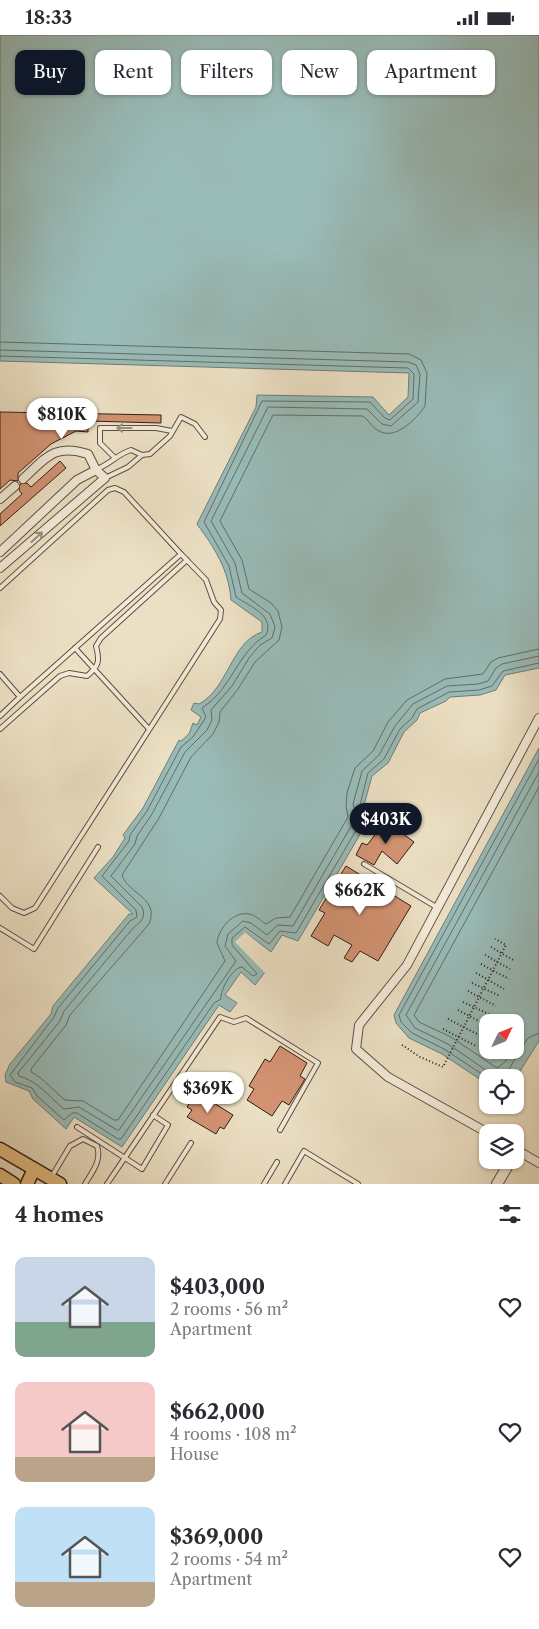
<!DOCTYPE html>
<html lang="en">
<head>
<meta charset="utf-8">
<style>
	:root { --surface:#fff; --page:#f2f2f3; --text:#2b2b33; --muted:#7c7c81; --accent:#111827 }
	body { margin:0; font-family:"Libre Caslon Text",serif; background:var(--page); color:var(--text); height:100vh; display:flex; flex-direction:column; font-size:19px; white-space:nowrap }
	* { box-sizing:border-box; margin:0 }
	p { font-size:16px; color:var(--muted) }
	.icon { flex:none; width:28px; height:28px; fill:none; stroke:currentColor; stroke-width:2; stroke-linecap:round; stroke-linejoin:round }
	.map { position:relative; height:1149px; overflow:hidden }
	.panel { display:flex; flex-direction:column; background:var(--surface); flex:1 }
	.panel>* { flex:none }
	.top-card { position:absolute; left:15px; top:15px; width:510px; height:45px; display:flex; gap:10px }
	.needle { width:32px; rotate:47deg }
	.fabs { position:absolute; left:479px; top:979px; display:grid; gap:10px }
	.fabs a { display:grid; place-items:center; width:45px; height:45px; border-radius:10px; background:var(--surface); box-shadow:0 1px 4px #0004; font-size:25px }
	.price { position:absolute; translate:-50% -42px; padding:0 11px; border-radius:18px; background:#fff; color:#222; font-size:16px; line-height:32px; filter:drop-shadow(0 1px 2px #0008) }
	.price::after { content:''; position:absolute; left:50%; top:30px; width:15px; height:11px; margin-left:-8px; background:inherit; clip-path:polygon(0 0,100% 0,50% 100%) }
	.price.on { background:var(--accent); color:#fff }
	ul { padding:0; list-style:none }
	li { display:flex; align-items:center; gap:15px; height:125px; padding:0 15px }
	li span { display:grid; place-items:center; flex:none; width:140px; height:100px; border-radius:10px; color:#555 }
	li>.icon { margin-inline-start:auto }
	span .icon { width:60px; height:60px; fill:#fffc; stroke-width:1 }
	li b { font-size:21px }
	h2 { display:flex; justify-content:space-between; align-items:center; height:60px; padding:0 15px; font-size:21px }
	.chip { padding:0 18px; border-radius:10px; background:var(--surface); box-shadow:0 1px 4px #0004; font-size:18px; line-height:45px }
	.chip.on { background:var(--accent); color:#fff }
	.status { display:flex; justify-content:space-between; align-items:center; height:35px; padding:0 25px; background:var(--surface); direction:ltr }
	.status svg { height:14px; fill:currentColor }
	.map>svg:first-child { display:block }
	.water { fill:#99bcb9; stroke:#6f7d77; fill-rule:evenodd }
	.pier { fill:#ece0c4 }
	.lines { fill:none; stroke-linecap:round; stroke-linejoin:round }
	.shore { stroke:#646d66; stroke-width:1 }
	.building { fill:#d39373; stroke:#301e13 }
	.service-casing { stroke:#5f4e3f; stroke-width:6 }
	.minor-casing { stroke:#5f4e3f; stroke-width:10 }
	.tertiary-casing { stroke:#5f4e3f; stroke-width:12 }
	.primary-casing { stroke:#301e13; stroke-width:15 }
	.path { stroke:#301e13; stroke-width:2; stroke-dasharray:1 2.5; stroke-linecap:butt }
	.service { stroke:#f3ebd9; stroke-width:4 }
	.minor { stroke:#f3ebd9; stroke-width:8 }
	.tertiary { stroke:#f3ebd9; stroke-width:10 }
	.primary { stroke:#e6c082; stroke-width:12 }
	.oneway { stroke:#9b8f80 }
</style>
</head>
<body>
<div class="status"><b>18:33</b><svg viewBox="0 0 49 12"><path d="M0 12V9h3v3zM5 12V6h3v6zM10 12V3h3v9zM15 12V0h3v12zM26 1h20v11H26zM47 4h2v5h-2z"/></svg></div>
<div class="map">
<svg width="539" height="1149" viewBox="0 0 539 1149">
	<rect width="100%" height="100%" fill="#ece0c4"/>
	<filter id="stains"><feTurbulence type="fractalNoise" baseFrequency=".004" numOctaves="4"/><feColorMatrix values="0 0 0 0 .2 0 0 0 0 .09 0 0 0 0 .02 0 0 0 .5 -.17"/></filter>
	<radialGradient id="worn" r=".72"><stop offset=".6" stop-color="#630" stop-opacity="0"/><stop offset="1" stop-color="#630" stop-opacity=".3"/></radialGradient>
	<g class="water">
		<path d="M0,0H539V633L505,640L496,655L480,660L450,662L446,666L420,678L417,685L404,697L388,728L372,741L364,770L373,777L298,906L282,900L271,917L245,897L236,907L265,937L255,950L241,937L225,960L237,968L230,977L219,970L122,1112L74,1082L66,1094L33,1064L29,1056L6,1047L5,1040L10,1029L51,979L53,971L129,879H133L94,843L113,822L125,803L123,800L143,773L179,705L181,706L189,699L193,688L197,690L201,682L191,675L194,668L199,669C228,654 231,607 262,597V587L231,565C229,535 214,512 197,489L256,372L257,360L373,362L389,380L408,362L409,338L0,326Z"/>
		<path d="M539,713V1006L515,1044L488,1042L487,1049L442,1019L409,1003L396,988L394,980ZM488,988H515V1015H488Z"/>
	</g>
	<path class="pier" d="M245,897L273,920L245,900L239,907L267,935L266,939L235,907Z"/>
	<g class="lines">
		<g class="shore">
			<path d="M0,307L409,319L421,325L427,338L425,371C417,383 397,404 381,397C373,394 369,386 363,381L273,380L220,486L242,525L249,554L271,568L278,576L282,592L279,605L255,627L238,654L220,677L219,687L213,699L191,722L159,783L122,840C128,859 160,863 149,889L70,980L66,990L31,1034V1037C44,1043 53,1056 65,1065L83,1066L114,1085H118L225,926L217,908C218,894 233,876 249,879C255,880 260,885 266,889L276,883L290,882L348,782L346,771L347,758L355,733L373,716L388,687L407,665L445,644L483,639L491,627L498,623L539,614"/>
			<path d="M0,315L408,327L416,330L420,339L418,367L391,391L382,389L367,374L268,372L211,486L235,528L242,558L270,579L275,592L272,603L260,610L249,623L232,651L211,675L212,685L207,695L185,717L152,779L137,801L135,809L111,841L142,872C146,881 142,887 134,892L64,976L60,986L18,1038L19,1041C38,1046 49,1062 64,1074L79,1072L117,1095H119L236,926L225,911L228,899L243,886L251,888L267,900L278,890L293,891L357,781L353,769L362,736L379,720L395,691L413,669L447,651L478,649L488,646L496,633L502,629L539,621"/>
			<path d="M0,321L408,333L414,339L413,364L390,385L385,383L370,367L262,366L204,487L229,531L236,562C249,571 275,580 266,600C237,617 231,656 202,673L206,682L193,702L181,712L147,776L130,800L129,806L102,841L136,875L137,882L130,886L58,973L54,982L10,1040L15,1047L32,1053L37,1061L64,1085L72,1078H77L118,1104H121L214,968L221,964C220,955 232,933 242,932L253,941L257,939L232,910V903L245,892L269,909L280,896L296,898L365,780L360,770L368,738L384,724L400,694L412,683L417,674L449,657L479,655L492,651L503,636L539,628"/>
			<path d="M512,1015L505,1027L497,1033L451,1002L419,987L414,980L539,752"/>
			<path d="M496,1042L448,1009L415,993L406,980L539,737"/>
			<path d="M504,1042L528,1003L539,998"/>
			<path d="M488,1043L444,1014L412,998L401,987L399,980L539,724"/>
		</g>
	</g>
	<g class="building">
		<path d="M0,377L161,380V388L88,386V397L76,396L51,409L18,438V446L10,445L0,454Z"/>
		<path d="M60,426L66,433L0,491V479L22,459L19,455L20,449L27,448L31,452Z"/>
		<path d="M386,786L414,807L397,829L382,816L374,830L356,820L362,808L367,810Z"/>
		<path d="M346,831L411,871L378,926L360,916L352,927L344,923L352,910L334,900L328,911L311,901L325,878L319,875Z"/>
		<path d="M280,1011L307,1028L300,1041L305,1044L289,1070L282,1066L272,1081L247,1065L254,1054L249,1051L265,1024L270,1027Z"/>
		<path d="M196,1057L233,1080L224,1094L220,1092L216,1099L187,1082L192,1075L187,1072Z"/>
	</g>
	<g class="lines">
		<defs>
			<g id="service">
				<path d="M115,423L100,408V393H156L172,396"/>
				<path d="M97,434C110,429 118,419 131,415L142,420"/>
				<path d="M105,443L128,432L142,420L150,419L170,401L181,382L195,389L205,402"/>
				<path d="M0,553L108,455L115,453L124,457L181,519L20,662"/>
				<path d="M75,613L149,694"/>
				<path d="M0,639L20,662L0,681"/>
				<path d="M0,694L60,641L69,638L87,641C99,631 100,626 96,611L101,603L187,525"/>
				<path d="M364,829L438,873"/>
				<path d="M0,861L12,873L24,878L35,873L220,584L221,575L214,567L206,545L181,519"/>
				<path d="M0,893L34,914L98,812"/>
				<path d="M77,1092L142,1134L168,1090L153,1080"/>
				<path d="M52,1141L70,1111L83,1104L97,1111C102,1126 92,1137 85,1149"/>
				<path d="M107,1149L220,982L234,987L246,983L318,1028L280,1095"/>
				<path d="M165,1149L191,1108"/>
				<path d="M264,1149L277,1127"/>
				<path d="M285,1149L304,1116L358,1149"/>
			</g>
			<g id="minor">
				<path d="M0,464L15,451"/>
				<path d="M0,517L77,445L96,435"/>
				<path d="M0,533L105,443L96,435L88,419C54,408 46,423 23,444"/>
				<path d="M488,1098L388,1042L356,1014L359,990L407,930L539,683"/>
				<path d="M515,1114L539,1128"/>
			</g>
			<g id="tertiary">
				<path d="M515,1119L517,1115"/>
				<path d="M497,1149L511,1125"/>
			</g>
			<g id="primary">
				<path d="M0,1114L60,1149"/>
				<path d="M0,1140L14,1149"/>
				<path d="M27,1149L34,1134"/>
			</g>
		</defs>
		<use href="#service" class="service-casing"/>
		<use href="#minor" class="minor-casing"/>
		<use href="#tertiary" class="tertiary-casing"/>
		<use href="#primary" class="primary-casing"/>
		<g class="path">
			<path d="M491,912L513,925"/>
			<path d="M485,920L510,934"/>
			<path d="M481,929L509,944"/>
			<path d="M476,938L504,954"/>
			<path d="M472,948L500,961"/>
			<path d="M468,956L496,971"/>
			<path d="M463,967L491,980"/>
			<path d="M458,975L486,990"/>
			<path d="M448,984L481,1001"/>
			<path d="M443,994L476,1011"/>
			<path d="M402,1010L420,1022L443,1032L506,910L495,904"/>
		</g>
		<use href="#service" class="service"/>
		<use href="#minor" class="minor"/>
		<use href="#tertiary" class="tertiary"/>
		<use href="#primary" class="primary"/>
	</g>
	<defs><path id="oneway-shaft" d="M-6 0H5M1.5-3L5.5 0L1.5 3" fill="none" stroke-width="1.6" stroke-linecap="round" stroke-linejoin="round" transform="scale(1.25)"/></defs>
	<g class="oneway">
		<use href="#oneway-shaft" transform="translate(124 393) rotate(-180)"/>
		<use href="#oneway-shaft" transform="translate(37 502) rotate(-42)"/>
	</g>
	<rect width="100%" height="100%" filter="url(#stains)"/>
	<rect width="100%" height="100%" fill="url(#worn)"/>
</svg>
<div class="fabs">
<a><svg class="needle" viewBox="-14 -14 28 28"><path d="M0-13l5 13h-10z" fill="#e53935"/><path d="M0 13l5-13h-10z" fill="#7c7c81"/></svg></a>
<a><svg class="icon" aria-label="locate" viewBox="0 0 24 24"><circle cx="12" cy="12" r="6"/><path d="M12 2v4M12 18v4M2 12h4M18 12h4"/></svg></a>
<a><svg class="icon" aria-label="layers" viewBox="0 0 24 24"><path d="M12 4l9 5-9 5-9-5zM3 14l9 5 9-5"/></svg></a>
</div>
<b class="price" style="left:62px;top:405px">$810K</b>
<b class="price on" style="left:386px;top:810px">$403K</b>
<b class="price" style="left:360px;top:881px">$662K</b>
<b class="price" style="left:208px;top:1079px">$369K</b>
<div class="top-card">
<a class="chip on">Buy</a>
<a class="chip">Rent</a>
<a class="chip">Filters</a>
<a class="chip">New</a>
<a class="chip">Apartment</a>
</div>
</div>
<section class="panel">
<h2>4 homes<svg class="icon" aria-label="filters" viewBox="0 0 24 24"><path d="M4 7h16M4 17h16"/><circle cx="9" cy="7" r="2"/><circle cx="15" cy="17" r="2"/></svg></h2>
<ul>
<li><span style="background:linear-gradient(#c9d6e8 65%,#7fa58c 0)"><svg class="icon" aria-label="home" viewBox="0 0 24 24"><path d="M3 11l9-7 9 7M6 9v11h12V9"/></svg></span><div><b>$403,000</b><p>2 rooms · 56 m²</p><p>Apartment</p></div><svg class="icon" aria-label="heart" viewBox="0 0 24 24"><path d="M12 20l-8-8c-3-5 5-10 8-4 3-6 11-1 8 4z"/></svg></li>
<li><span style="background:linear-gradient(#f6c9c9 75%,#b9a48a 0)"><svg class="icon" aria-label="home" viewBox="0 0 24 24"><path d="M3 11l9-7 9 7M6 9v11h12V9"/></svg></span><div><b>$662,000</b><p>4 rooms · 108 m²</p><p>House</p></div><svg class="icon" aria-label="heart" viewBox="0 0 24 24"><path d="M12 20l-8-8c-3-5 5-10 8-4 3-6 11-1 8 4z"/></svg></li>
<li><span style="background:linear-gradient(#bfe0f5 75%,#b9a48a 0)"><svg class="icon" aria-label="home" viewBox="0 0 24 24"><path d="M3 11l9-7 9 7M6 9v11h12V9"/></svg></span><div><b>$369,000</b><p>2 rooms · 54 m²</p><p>Apartment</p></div><svg class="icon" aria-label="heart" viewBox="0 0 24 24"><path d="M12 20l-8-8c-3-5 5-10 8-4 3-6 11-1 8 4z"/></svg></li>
</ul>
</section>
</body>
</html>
